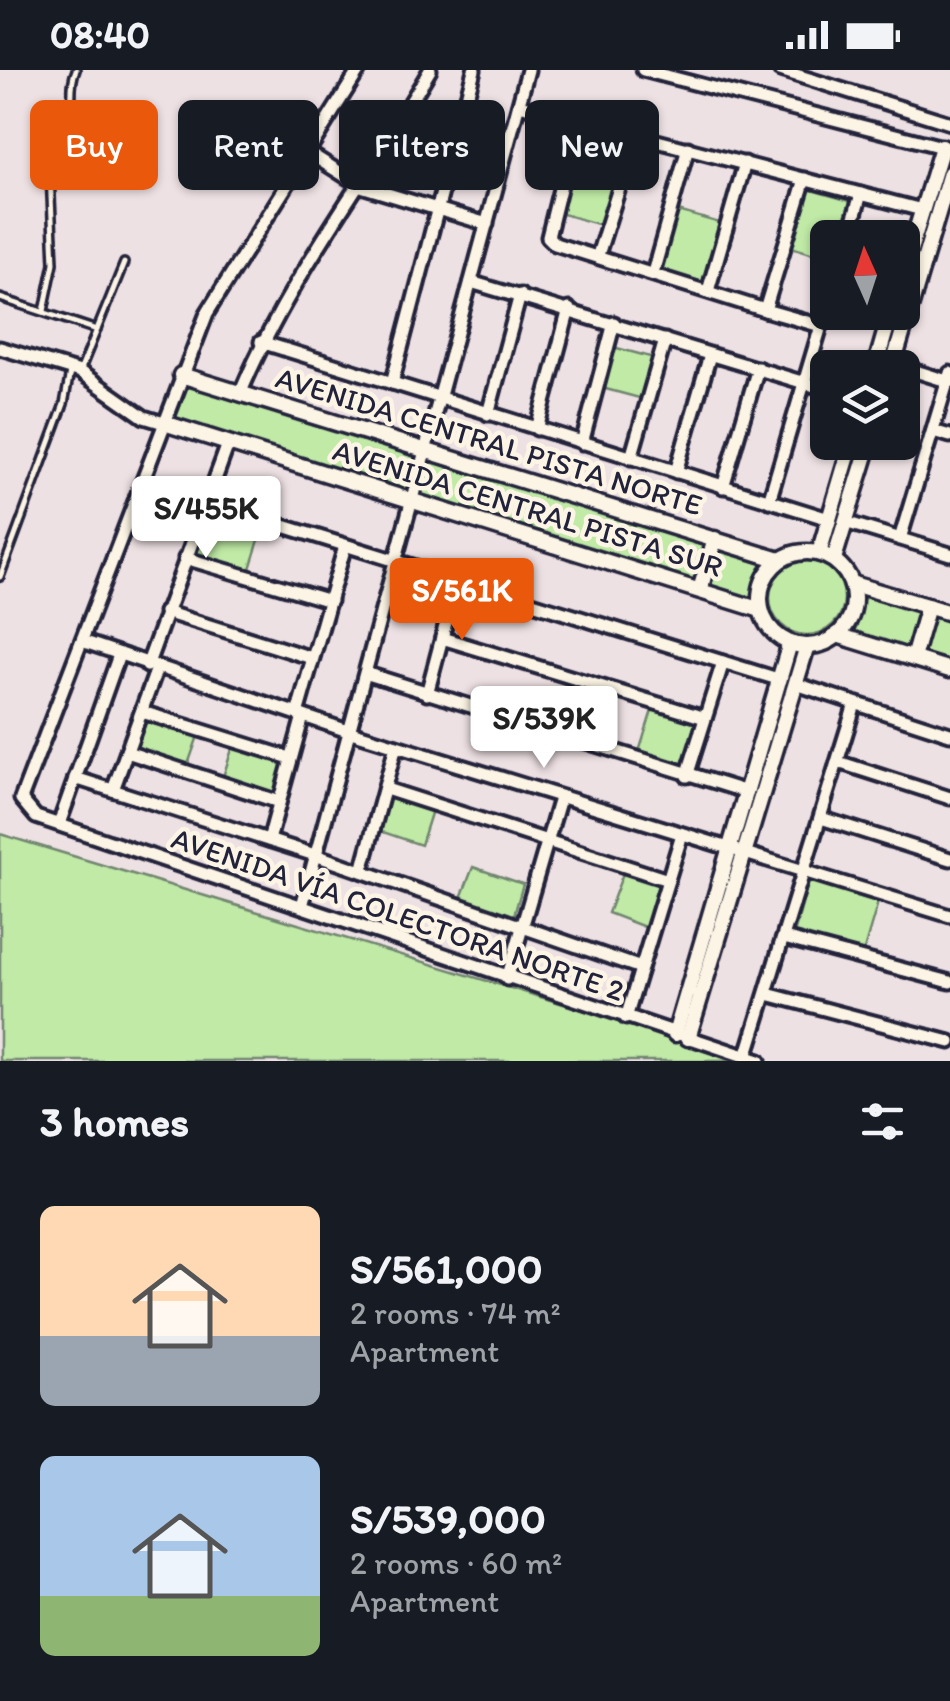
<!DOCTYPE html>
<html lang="en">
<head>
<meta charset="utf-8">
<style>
	:root { --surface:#171b24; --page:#242831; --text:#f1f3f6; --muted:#9ea1a6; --accent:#ea580c }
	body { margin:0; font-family:Itim,sans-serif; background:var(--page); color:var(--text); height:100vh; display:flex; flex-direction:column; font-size:38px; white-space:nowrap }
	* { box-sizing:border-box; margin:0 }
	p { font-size:32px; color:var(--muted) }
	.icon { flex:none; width:55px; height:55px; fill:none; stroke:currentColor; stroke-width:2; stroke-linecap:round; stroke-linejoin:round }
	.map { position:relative; height:991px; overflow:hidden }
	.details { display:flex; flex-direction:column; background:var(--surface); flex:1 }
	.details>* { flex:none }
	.hud { position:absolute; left:30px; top:30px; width:890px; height:90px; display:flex; gap:20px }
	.needle { width:65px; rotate:357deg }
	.controls { position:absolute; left:810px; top:150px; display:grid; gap:20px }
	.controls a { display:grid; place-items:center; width:110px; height:110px; border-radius:15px; background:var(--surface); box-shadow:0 2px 8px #0004; font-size:50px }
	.price { position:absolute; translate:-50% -85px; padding:0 22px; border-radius:10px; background:#fff; color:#222; font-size:32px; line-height:65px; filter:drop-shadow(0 2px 5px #0008) }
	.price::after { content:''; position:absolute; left:50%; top:60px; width:30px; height:22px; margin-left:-15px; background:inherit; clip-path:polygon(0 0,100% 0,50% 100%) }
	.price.on { background:var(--accent); color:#fff }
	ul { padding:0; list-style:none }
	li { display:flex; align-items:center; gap:30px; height:250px; padding:0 40px }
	li span { display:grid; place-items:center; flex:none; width:280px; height:200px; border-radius:15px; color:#555 }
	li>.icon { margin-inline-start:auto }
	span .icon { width:120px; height:120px; fill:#fffc; stroke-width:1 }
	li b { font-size:42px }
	h2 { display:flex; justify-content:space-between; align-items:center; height:120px; padding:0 40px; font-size:42px }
	.tag { padding:0 35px; border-radius:15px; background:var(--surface); box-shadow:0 2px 8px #0004; font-size:35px; line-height:90px }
	.tag.on { background:var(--accent); color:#fff }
	.status { display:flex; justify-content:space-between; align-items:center; height:70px; padding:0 50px; background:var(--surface); direction:ltr }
	.status svg { height:28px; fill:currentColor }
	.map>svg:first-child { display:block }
	.green { fill:#c0eaa6; stroke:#718670; stroke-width:2.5 }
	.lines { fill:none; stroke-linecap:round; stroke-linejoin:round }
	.service-casing { stroke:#22223b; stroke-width:12 }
	.minor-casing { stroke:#22223b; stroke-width:19 }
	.tertiary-casing { stroke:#22223b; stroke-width:21 }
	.service { stroke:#fcf5e5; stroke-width:5 }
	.minor { stroke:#fcf5e5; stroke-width:11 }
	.tertiary { stroke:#fcf5e5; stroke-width:14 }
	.labels { text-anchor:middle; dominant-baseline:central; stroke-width:9; stroke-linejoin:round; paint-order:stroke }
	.street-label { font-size:30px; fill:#22223b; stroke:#fcf5e5 }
</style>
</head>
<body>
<div class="status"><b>08:40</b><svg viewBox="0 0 49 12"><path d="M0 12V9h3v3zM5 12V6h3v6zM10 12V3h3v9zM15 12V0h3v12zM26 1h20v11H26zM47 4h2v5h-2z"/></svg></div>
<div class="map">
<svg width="950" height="991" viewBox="0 0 950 991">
	<rect width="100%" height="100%" fill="#eee1e3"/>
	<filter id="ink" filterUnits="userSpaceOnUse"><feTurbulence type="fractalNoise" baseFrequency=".01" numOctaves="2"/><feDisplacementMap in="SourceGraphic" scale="20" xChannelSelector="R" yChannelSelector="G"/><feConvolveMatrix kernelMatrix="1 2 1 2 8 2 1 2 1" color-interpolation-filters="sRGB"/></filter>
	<g filter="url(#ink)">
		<g class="green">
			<path d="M576,85L618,97L601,155L559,143Z"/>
			<path d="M808,119L850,131L839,167L828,168L827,188L791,177Z"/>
			<path d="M678,141L720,153L702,214L661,199Z"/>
			<path d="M613,277L654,288L643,329L602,318Z"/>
			<path d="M190,312L419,384L413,418L408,422L178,353L173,348L180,316Z"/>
			<path d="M434,388L707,475L696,511L425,430L421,422L428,392Z"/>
			<path d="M211,438L263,457L249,502L194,486L192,480Z"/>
			<path d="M725,477L771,493L759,513L758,534L712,521L707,515L716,481Z"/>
			<circle cx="807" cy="528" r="37"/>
			<path d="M865,523L921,542L909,579L854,564Z"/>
			<path d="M932,545L950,549V593L921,583Z"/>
			<path d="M653,637L700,650L685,696L639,682Z"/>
			<path d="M138,646L198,666L184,706L122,683Z"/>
			<path d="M233,676L289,692L276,733L220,716Z"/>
			<path d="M387,723L433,737L421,775L377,760Z"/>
			<path d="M0,764L679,969L760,991H0Z"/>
			<path d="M473,797L523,814L512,852L459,833Z"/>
			<path d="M625,798L665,811L650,859L608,843Z"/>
			<path d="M809,810L878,832L863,883L794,864Z"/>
		</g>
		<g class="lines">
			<defs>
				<g id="service">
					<path d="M0,228L97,260"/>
					<path d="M44,241L54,193L49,82C52,66 61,60 69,47C75,37 68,16 76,0"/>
					<path d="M81,299L124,193"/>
					<path d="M0,507L64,334L70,302"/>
				</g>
				<g id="minor">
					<path d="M359,0L207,243L21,729L36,747L759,991"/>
					<path d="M643,0L950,79"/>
					<path d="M780,0L950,53"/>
					<path d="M519,35L922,140"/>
					<path d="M577,50L548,167L555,174L765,240"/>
					<path d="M309,83L361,116L487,154"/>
					<path d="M805,109L765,240L821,256L828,236"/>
					<path d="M848,168L861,124"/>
					<path d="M598,185L636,64"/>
					<path d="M653,203L688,78"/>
					<path d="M471,212L828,320"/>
					<path d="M708,221L745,93"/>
					<path d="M261,272L829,449"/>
					<path d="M0,278L80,302L144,347L164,353"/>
					<path d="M887,292L950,312"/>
					<path d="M392,313L474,0"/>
					<path d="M240,324C289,207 367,108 430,0"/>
					<path d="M488,344L520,225"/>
					<path d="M537,359L569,239"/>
					<path d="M933,361L950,366"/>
					<path d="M582,373L614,253"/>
					<path d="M631,388L665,270"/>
					<path d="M676,402L710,285"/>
					<path d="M723,417L758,298"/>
					<path d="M769,431L821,256"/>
					<path d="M206,432L781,610"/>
					<path d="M845,452L950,484"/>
					<path d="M900,469L950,303"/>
					<path d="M185,488L330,531"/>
					<path d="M165,542L312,588"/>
					<path d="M442,568L705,648"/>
					<path d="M82,571L351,662L950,846"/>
					<path d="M147,596L228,374"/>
					<path d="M368,604L747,722"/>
					<path d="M796,614L950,664"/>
					<path d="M427,624L457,511"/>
					<path d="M142,642L290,688"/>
					<path d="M297,644L345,476"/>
					<path d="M127,682L279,732"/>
					<path d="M838,692L950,728"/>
					<path d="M687,706L723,592"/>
					<path d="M75,708L318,786L641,898"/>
					<path d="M386,719L668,810"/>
					<path d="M113,720L157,598"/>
					<path d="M821,748L950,789"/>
					<path d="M59,754L119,585"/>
					<path d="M269,770L303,646"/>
					<path d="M362,801L396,676"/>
					<path d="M302,836L528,0"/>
					<path d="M784,868L950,912"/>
					<path d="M507,909L560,728"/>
					<path d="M767,924L950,972"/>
					<path d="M626,948L682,764"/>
					<path d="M746,987L855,634"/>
				</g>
				<g id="tertiary">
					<path d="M902,206L942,77"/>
					<path d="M875,298L891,242"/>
					<path d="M892,298L950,103"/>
					<path d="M181,305L780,490"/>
					<path d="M164,353L761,540"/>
					<circle cx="807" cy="529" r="47"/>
					<path d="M819,483L852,372"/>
					<path d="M834,489L870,372"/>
					<path d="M853,514L950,543"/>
					<path d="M700,520L715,469"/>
					<path d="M837,565L950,600"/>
					<path d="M913,588L928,536"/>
					<path d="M675,964L790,573"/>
					<path d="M688,968L807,576"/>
				</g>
			</defs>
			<use href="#service" class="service-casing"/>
			<use href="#minor" class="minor-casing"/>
			<use href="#tertiary" class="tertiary-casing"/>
			<use href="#service" class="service"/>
			<use href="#minor" class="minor"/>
			<use href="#tertiary" class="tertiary"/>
		</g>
	</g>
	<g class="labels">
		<g class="street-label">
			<text transform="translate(489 371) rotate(17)">AVENIDA CENTRAL PISTA NORTE</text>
			<text transform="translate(528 438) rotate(17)">AVENIDA CENTRAL PISTA SUR</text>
			<text transform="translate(398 844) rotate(19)">AVENIDA VÍA COLECTORA NORTE 2</text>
		</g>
	</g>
</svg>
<div class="controls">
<a><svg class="needle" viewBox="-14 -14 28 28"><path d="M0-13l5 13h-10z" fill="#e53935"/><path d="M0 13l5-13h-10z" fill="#9ea1a6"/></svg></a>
<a><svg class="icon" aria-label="layers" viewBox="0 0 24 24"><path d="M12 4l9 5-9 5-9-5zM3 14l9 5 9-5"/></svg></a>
</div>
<b class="price" style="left:206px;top:491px">S/455K</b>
<b class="price on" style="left:462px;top:573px">S/561K</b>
<b class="price" style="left:544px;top:701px">S/539K</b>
<div class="hud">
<a class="tag on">Buy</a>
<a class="tag">Rent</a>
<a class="tag">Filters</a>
<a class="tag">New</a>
</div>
</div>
<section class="details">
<h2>3 homes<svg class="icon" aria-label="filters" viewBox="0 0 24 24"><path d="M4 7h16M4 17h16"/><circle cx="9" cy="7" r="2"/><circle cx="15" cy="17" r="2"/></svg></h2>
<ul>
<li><span style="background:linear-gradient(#ffd9b3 65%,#9aa5b1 0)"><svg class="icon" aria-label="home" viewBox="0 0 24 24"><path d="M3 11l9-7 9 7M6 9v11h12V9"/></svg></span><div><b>S/561,000</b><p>2 rooms · 74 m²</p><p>Apartment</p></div></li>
<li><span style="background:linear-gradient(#a9c7e8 70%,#8fb573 0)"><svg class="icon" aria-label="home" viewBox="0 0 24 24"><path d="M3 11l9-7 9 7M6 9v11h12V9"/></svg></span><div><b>S/539,000</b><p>2 rooms · 60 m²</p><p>Apartment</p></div></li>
</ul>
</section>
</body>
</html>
